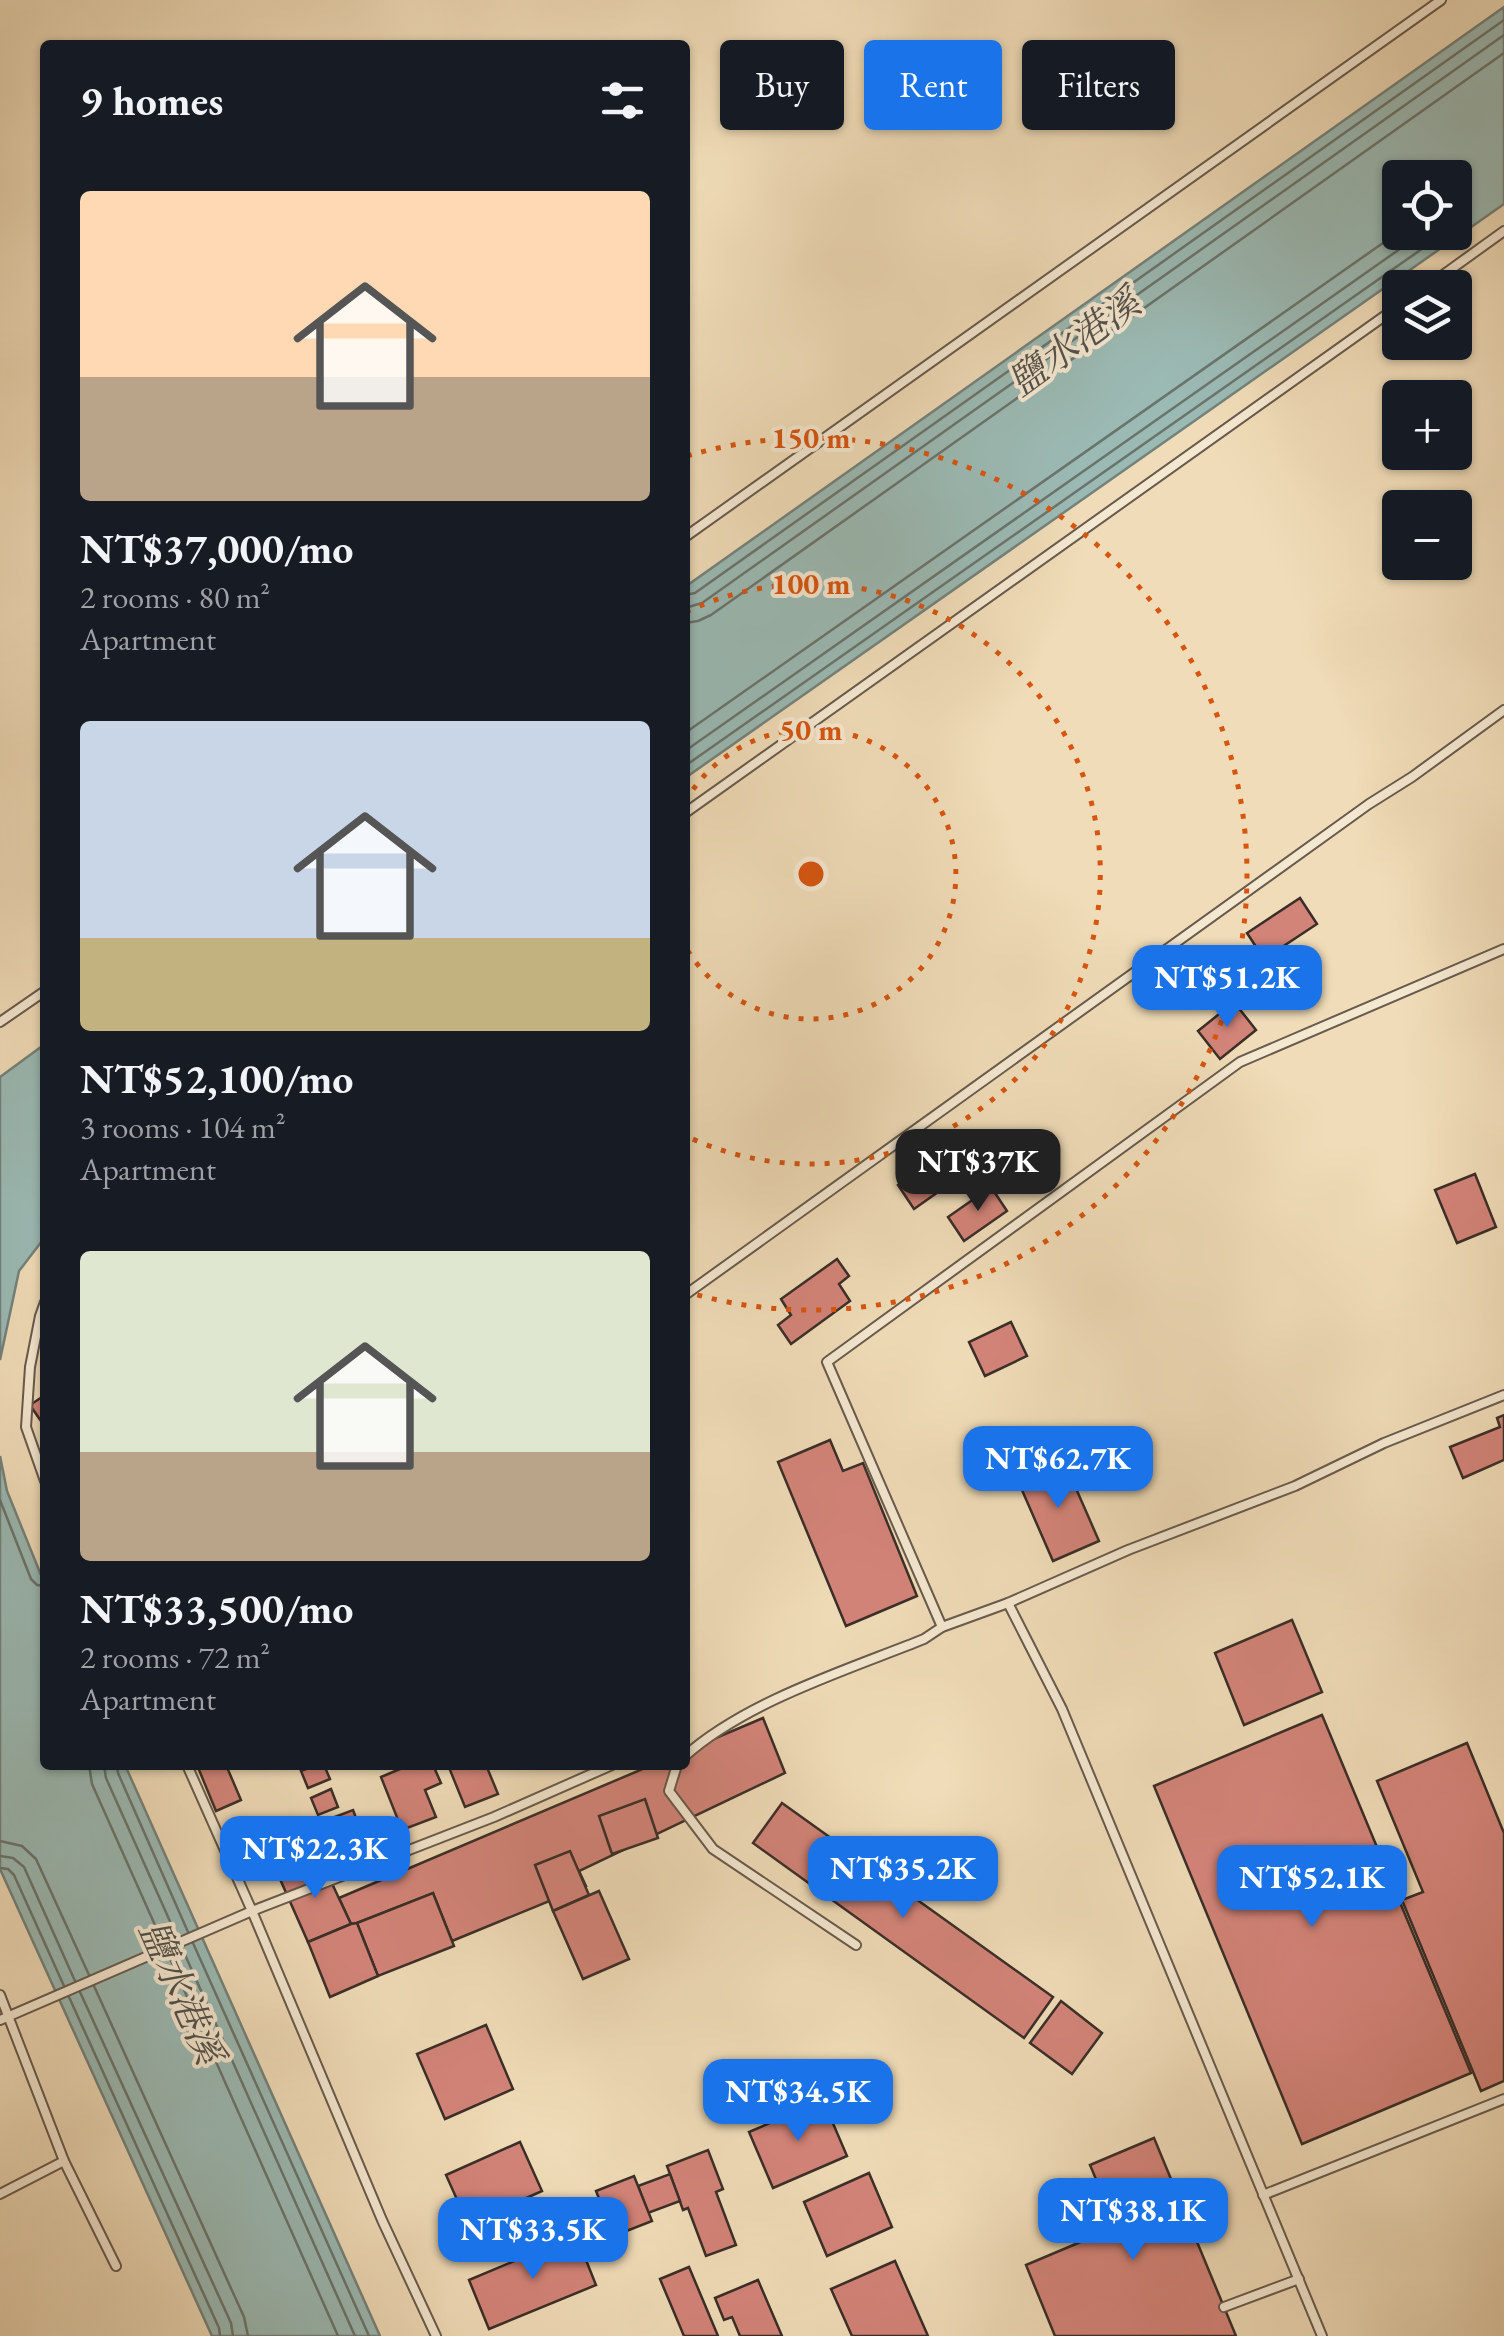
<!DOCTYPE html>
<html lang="en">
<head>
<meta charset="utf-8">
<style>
	:root { --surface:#171b24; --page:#242831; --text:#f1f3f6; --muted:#9ea1a6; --accent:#1a73e8 }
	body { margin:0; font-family:"EB Garamond","Noto Serif TC",serif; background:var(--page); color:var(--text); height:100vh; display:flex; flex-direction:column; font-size:38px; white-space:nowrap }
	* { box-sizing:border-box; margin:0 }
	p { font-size:32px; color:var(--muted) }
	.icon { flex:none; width:55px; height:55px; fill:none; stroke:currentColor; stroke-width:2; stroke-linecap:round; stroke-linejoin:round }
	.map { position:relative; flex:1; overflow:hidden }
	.details { position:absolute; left:40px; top:40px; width:650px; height:1730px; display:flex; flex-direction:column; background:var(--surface); border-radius:10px; box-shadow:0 2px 8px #0004 }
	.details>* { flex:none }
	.guide { position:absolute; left:720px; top:40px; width:632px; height:90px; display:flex; gap:20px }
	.controls { position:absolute; left:1382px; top:160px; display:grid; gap:20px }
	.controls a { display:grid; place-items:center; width:90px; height:90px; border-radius:10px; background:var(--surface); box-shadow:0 2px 8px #0004; font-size:50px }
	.price { position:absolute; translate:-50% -85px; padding:0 22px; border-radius:20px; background:var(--accent); color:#fff; font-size:32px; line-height:65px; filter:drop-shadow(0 2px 5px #0008) }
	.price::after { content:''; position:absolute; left:50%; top:60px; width:30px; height:22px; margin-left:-15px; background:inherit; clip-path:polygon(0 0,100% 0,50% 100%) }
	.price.active { background:#222; color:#fff }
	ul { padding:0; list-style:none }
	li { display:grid; align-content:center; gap:20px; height:530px; padding:0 40px }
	li span { display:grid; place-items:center; height:310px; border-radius:10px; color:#555 }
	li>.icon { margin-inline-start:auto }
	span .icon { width:180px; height:180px; fill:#fffc; stroke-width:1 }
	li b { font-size:42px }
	h2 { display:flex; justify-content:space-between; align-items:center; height:120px; padding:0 40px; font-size:42px }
	.chip { padding:0 35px; border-radius:10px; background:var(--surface); box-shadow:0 2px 8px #0004; font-size:35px; line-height:90px }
	.chip.active { background:var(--accent); color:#fff }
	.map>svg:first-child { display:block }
	.water { fill:#9bbab4; stroke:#74827c; stroke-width:2.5; fill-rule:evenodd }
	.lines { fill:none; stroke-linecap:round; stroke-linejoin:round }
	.shore { stroke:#6a746e; stroke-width:2.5 }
	.building { fill:#d38479; stroke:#3a2e28; stroke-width:2.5 }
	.lane-casing { stroke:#685a4c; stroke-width:12 }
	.lane { stroke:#f5e8d1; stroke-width:8 }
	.ring { fill:none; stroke:#d7550f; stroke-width:5; stroke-dasharray:5 10 }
	.labels { text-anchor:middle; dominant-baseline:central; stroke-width:8; stroke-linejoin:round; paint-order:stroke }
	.water-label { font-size:38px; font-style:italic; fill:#52514b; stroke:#f5e8d1 }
	.centre { fill:#d7550f; stroke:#f5e8d1; stroke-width:5 }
	.ring-label { font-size:30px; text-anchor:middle; font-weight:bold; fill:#d7550f; stroke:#f5e8d1; stroke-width:8; stroke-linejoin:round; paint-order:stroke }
</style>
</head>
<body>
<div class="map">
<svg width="1504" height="2336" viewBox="0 0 1504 2336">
	<rect width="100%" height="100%" fill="#f0dcb8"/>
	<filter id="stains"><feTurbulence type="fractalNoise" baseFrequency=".002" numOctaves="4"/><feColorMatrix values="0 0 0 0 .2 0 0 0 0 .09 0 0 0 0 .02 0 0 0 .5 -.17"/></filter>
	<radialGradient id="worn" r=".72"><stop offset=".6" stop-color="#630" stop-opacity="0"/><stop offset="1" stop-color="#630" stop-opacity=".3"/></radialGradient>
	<g class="water">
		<path d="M1504,7V204L685,778V587ZM1400,178H1455V232H1400Z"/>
		<path d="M45,1044V1237L19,1271L0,1360V1077Z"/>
		<path d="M0,1456L7,1491L45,1585V1765H125L380,2336H212L0,1869Z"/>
	</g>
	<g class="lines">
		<g class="shore">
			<path d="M685,595L695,593L1504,20"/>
			<path d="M685,608L702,603L1504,35"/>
			<path d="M685,623L698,621L711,615L1504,53"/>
			<path d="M685,733L1400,231"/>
			<path d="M685,751L1424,232"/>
			<path d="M685,766L1446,232"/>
			<path d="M0,1500L31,1579L37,1585L45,1586"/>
			<path d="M89,1765L92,1784L163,1943"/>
			<path d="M104,1765L106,1778L177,1937"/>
			<path d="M117,1765L118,1773L188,1932"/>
			<path d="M0,1841L22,1846L36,1859L89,1975"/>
			<path d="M0,1856L13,1858L24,1867L75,1981"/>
			<path d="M0,1868L8,1869L14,1875L64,1986"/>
			<path d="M193,1943L369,2336"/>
			<path d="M182,1948L355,2336"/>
			<path d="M168,1954L338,2336"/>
			<path d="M94,1986L244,2317L248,2336"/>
			<path d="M80,1992L231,2323L233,2336"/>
			<path d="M69,1997L219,2328L220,2336"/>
		</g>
	</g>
	<g class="building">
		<path d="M1300,898L1317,924L1264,959L1247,933Z"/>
		<path d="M1234,1002L1256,1030L1220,1059L1198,1031Z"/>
		<path d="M941,1155L958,1178L914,1209L898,1185Z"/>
		<path d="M1475,1174L1496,1227L1457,1243L1435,1190Z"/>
		<path d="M991,1187L1007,1211L964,1241L948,1217Z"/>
		<path d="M837,1259L849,1276L839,1284L850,1301L791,1344L778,1325L791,1315L781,1299Z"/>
		<path d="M1011,1322L1027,1356L985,1376L969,1342Z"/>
		<path d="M45,1395V1427L30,1405Z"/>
		<path d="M1504,1415V1460L1463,1478L1450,1447L1500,1427L1497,1418Z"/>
		<path d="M830,1440L843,1471L863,1463L917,1596L846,1626L778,1462Z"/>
		<path d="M1064,1461L1099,1541L1053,1561L1018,1481Z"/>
		<path d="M1292,1620L1322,1692L1244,1725L1215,1653Z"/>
		<path d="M1322,1715L1471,2073L1302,2144L1154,1786Z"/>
		<path d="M763,1718L785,1773L579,1871L586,1886L452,1941L433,1893L357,1923L351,1924L339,1898L652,1765H685V1751Z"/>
		<path d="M1467,1743L1504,1833V2081L1481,2091L1402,1900L1423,1892L1377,1781Z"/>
		<path d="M197,1765H226L241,1800L216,1811Z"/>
		<path d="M316,1765H324L330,1779L308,1788L301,1771Z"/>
		<path d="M398,1765H433L441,1783L425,1790L436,1817L402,1830L381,1777L400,1769Z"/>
		<path d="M448,1765H486L498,1794L465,1807Z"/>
		<path d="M331,1789L338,1807L318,1815L311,1798Z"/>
		<path d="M645,1799L658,1838L612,1854L599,1816Z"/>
		<path d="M782,1803L1053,1997L1024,2038L753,1843Z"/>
		<path d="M353,1810L365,1842L337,1852L324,1821Z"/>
		<path d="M570,1851L589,1895L553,1911L535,1865Z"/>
		<path d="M321,1860L351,1924L308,1942L280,1879Z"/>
		<path d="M599,1891L629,1959L583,1979L553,1911Z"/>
		<path d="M433,1893L454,1946L378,1976L357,1923Z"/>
		<path d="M357,1923L378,1976L330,1997L308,1942L351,1924Z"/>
		<path d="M1061,2001L1102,2033L1072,2074L1030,2043Z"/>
		<path d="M486,2025L513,2089L445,2119L417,2054Z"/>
		<path d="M823,2100L847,2156L773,2188L749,2132Z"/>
		<path d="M1154,2138L1236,2336H1055L1026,2265L1116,2227L1090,2165Z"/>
		<path d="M520,2142L542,2191L468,2224L446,2175Z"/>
		<path d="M708,2150L723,2189L716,2192L736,2245L706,2256L688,2208L683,2210L667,2166Z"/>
		<path d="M869,2173L892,2227L827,2256L804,2202Z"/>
		<path d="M670,2174L680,2201L648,2213L638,2186Z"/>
		<path d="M634,2176L652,2221L614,2236L596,2191Z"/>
		<path d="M576,2235L596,2285L489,2329L469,2280Z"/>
		<path d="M895,2261L928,2336H852L831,2289Z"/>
		<path d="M689,2267L718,2336H684L660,2279Z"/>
		<path d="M758,2280L782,2336H740L732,2317L724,2320L715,2298Z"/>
	</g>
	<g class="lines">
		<defs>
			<g id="lane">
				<path d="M1425,288L1504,231"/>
				<path d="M685,537L1441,0"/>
				<path d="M685,813L1400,305"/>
				<path d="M0,1022L45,991"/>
				<path d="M685,1295L1369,804L1412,777L1504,710"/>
				<path d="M45,1302L40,1316L30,1367L26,1427L45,1481"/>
				<path d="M1008,1603L1062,1709L1322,2336"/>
				<path d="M942,1627L827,1362L1240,1062L1504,949"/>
				<path d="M685,1756C747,1701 847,1670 924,1639L942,1627L1008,1603L1128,1550L1295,1486L1384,1443L1504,1395"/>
				<path d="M187,1765L252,1911L382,2220L436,2336"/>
				<path d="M677,1765L669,1791L713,1849L856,1945"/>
				<path d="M0,1995L64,2161L116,2266"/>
				<path d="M0,2020L252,1911L494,1817L612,1765"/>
				<path d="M0,2194L64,2161"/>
				<path d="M1263,2195L1504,2099"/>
				<path d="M1224,2307L1299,2279"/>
			</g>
		</defs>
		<use href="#lane" class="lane-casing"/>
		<use href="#lane" class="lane"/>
	</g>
	<g class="ring">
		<path d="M685 802A145 145 0 1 1 685 946"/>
		<path d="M686 612A290 290 0 1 1 686 1136"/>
		<path d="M687 456A436 436 0 1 1 687 1292"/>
	</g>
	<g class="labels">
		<g class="water-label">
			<text transform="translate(1074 342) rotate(-36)">鹽水港溪</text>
			<text transform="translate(182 1992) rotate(66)">鹽水港溪</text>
		</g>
	</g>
	<circle cx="811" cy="874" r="15" class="centre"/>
	<g class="ring-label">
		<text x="811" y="448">150 m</text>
		<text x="811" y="594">100 m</text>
		<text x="811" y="740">50 m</text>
	</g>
	<rect width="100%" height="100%" filter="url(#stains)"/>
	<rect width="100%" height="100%" fill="url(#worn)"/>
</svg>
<div class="controls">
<a><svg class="icon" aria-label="locate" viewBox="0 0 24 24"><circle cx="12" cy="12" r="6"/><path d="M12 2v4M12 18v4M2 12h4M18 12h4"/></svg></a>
<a><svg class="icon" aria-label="layers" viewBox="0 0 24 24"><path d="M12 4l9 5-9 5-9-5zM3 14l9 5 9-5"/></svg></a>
<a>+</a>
<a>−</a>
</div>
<b class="price" style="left:1227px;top:1030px">NT$51.2K</b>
<b class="price active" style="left:978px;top:1214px">NT$37K</b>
<b class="price" style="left:1058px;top:1511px">NT$62.7K</b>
<b class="price" style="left:315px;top:1901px">NT$22.3K</b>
<b class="price" style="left:903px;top:1921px">NT$35.2K</b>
<b class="price" style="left:1312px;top:1930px">NT$52.1K</b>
<b class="price" style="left:798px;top:2144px">NT$34.5K</b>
<b class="price" style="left:1133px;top:2263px">NT$38.1K</b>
<b class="price" style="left:533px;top:2282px">NT$33.5K</b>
<div class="guide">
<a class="chip">Buy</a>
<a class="chip active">Rent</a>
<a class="chip">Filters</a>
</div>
<section class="details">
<h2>9 homes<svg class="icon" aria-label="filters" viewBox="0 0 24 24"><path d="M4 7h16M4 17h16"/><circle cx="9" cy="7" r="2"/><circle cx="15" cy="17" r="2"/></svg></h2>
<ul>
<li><span style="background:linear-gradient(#ffd9b3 60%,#b9a48a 0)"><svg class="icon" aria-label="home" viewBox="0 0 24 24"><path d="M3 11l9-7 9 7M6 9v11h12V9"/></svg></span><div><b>NT$37,000/mo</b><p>2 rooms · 80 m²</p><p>Apartment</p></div></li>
<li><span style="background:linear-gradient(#c9d6e8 70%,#c2b280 0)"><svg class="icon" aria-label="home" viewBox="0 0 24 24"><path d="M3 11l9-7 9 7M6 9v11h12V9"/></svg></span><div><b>NT$52,100/mo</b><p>3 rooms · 104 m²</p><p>Apartment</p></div></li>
<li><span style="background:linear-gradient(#dfe7d0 65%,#b9a48a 0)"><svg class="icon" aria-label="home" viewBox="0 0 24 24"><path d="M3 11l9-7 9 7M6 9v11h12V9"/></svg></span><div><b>NT$33,500/mo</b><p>2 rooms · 72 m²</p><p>Apartment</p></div></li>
</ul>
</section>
</div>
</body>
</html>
